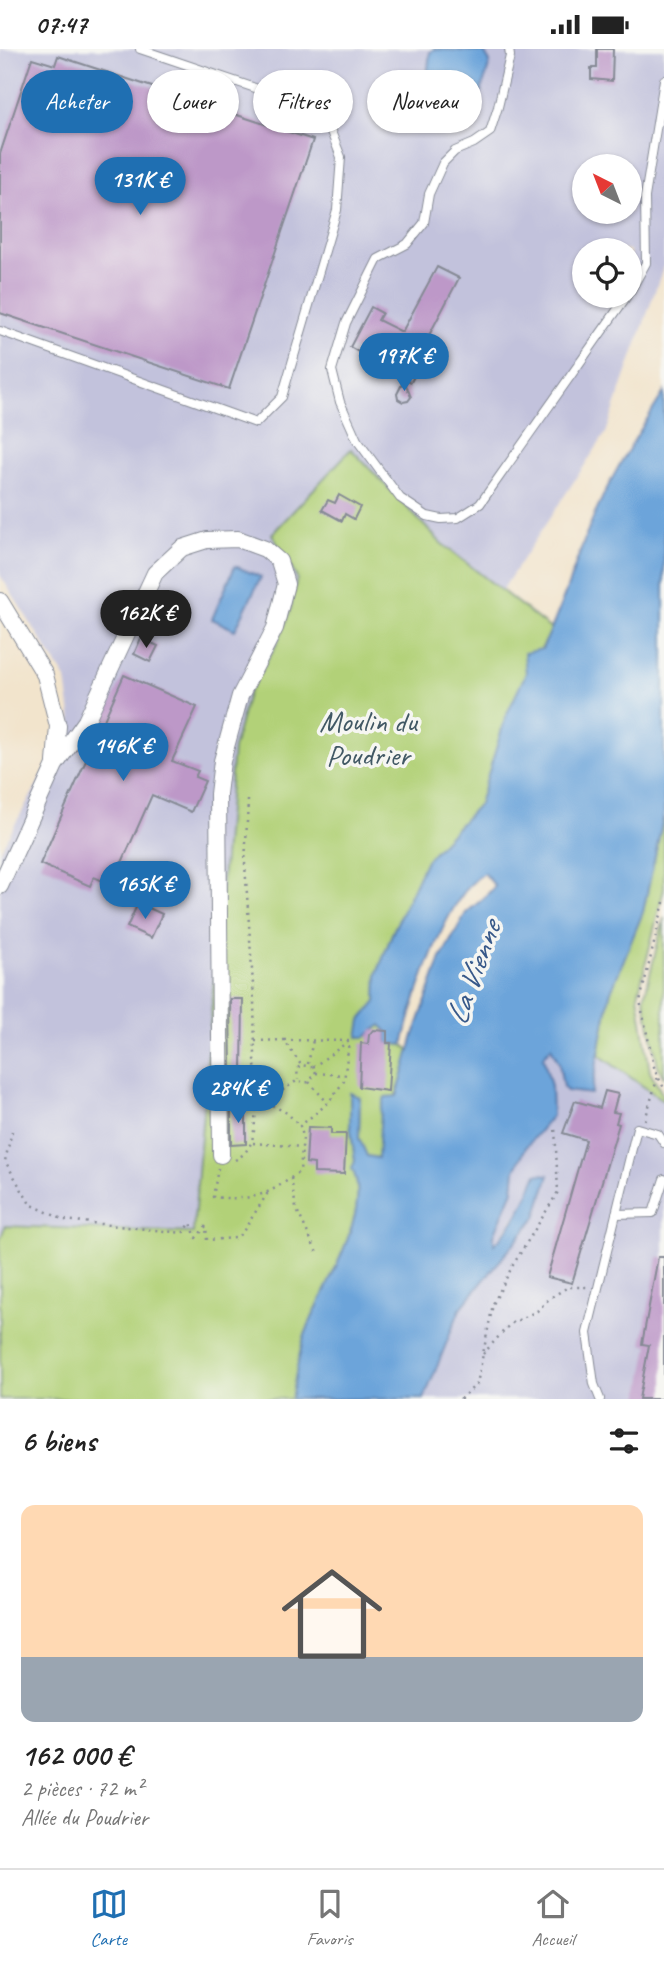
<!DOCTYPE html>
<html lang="fr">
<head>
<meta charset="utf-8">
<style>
	:root { --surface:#fff; --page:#f6f6f6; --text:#222; --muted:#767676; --line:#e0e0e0; --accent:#1f6fb2 }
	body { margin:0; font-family:Caveat,sans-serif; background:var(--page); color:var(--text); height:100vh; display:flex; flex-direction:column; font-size:26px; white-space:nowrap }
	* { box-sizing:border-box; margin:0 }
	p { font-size:23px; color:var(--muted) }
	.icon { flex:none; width:38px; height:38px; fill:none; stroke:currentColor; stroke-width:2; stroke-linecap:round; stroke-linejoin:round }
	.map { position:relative; height:1350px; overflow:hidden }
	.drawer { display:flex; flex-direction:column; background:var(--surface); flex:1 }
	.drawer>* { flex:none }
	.top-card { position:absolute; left:21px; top:21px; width:623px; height:63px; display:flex; gap:14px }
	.needle { width:46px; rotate:318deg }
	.fabs { position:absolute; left:572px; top:105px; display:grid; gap:14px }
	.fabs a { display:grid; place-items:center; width:70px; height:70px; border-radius:50%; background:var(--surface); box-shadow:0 2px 5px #0004; font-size:35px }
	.price { position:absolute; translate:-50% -60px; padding:0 16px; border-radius:24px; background:var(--accent); color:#fff; font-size:23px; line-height:46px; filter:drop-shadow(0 2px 4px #0008) }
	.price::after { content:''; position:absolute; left:50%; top:42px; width:21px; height:16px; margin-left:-10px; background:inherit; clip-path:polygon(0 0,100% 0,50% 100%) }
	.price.active { background:#222; color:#fff }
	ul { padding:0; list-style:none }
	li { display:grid; align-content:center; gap:14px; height:371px; padding:0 21px }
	li span { display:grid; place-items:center; height:217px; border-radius:14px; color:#555 }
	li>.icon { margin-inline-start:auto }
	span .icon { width:126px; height:126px; fill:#fffc; stroke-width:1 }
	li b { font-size:30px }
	h2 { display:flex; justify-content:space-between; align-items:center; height:84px; padding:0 21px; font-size:30px }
	.chip { padding:0 24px; border-radius:32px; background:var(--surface); box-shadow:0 2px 5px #0004; font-size:24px; line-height:63px }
	.chip.active { background:var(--accent); color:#fff }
	.status { display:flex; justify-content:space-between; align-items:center; height:49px; padding:0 35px; background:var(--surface); direction:ltr }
	.status svg { height:19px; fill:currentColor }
	.tab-bar { display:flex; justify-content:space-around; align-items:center; height:98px; border-top:2px solid var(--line); background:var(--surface); font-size:19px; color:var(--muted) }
	.tab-bar a { display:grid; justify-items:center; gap:4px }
	.tab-bar .active { color:var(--accent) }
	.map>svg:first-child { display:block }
	.industrial { fill:#c2c2dc; fill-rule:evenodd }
	.green { fill:#b2d178; stroke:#66806b; stroke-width:2 }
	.water { fill:#6ca4da; stroke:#446a9c; stroke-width:2 }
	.building { fill:#bd98c8 }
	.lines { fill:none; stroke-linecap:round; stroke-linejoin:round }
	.lane-casing { stroke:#868a95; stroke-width:10 }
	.street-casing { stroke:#868a95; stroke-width:18 }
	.path { stroke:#868a95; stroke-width:2.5; stroke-dasharray:2 5; stroke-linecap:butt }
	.lane { stroke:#fff; stroke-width:8 }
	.street { stroke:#fff; stroke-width:16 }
	.labels { text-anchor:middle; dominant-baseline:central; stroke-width:7; stroke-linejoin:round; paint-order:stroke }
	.park-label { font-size:30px; fill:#415864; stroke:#f6f6f2 }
	.water-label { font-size:32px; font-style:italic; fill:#375889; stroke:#f6f6f2 }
</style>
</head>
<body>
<div class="status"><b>07:47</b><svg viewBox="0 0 49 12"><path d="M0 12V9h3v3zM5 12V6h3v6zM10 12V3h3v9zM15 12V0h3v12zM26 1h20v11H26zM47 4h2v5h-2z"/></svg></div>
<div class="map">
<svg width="664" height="1350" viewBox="0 0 664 1350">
	<rect width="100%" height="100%" fill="#f6f6f2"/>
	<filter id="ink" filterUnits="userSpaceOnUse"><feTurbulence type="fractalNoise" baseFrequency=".0143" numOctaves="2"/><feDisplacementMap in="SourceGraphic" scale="14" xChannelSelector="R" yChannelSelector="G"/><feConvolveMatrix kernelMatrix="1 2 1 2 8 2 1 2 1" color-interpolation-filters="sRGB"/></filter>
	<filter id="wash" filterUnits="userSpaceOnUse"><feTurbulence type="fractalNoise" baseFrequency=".00686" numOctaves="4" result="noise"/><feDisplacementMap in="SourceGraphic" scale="28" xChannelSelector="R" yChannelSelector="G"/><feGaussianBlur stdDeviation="1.57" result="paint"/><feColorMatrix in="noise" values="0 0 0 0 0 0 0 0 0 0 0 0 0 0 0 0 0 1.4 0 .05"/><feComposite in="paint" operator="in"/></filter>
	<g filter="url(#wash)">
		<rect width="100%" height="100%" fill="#f2e4cc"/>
		<g class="industrial">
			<path d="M0,0H664V216L606,384L502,541L441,494L351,401L297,529L290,563L233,700L193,1185L5,1177L0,1190V802L72,674L66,630L0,526ZM584,117H630V163H584ZM584,201H630V247H584Z"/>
			<path d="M551,998L559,1014L563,1039L592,1045L599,1006L664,1052V1350H424L460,1260L536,1167L549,1126L537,1125L526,1153L494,1196V1186L513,1141L515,1121L526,1098L552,1067L551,1037L543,1008Z"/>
		</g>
		<g class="green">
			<path d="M351,400L441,494L552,581L527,624L506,667L479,755L426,811L392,885L377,925L376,954L361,971L373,981L381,976L387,982V994L403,996L411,1002C402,1037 381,1074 379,1109L367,1107L359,1089L360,1048L350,1075L355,1112L352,1120C376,1163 316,1249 303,1292C298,1311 295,1331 291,1350H0V1191L5,1177L193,1184L233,700L248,645L278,593L290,563L297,529L272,485Z"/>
			<path d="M664,765V840L638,946L650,1023L664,1048V1052L599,1006L610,945L643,863Z"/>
			<path d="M664,869V1029L658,1017L644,949Z"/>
		</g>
		<g class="water">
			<path d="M434,0L484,3L490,13L471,76L423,74L422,70L430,3Z"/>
			<path d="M664,343V765L643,863L610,945L591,1045L567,1042L563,1038L559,1014L551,998L543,1008L551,1037L552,1067L526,1098L515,1121L513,1141L494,1186V1195C515,1177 527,1150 537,1125L549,1126L536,1168L460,1260L424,1350H291C295,1331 298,1311 303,1292C316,1249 376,1163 352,1120L355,1112L350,1075V1044L360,1048L359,1089L367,1107L378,1109L381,1061L385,1048L397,1047L414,986L441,909L466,864L485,848L495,837L484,824C445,848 413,952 403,996L387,994V982L381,976L366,988H358L361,971L376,953L377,925L392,885L426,811L479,755L506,667L526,624L524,604L542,600C562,560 574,516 591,474C609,429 638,385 664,343Z"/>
			<path d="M235,517L261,528L235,581L212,570Z"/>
		</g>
		<g id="blocks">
			<g class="building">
				<path d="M597,0H613L612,32L591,30V19H597Z"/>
				<path d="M58,7L313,91L229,340L0,264V105L32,9L55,16Z"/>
				<path d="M437,218L459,229L415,313L420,316L411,333L350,298L371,258L382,264L378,271L402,283Z"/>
				<path d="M404,331L411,348L408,352L403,353L398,350L397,345Z"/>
				<path d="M339,446L360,458L354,470L345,465L342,472L322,461L328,451L335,454Z"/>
				<path d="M141,589L158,597L150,613L134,605Z"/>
				<path d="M124,626L197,658L172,712L198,722L195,728L205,732L191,763L152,746L112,836L94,828L90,837L40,815Z"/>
				<path d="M138,854L162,865L151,889L127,878Z"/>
				<path d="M230,950H243L242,1023H231Z"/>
				<path d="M373,981L387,982V994H391L388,1042L359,1038L361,994L368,995L369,986Z"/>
				<path d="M605,1042L618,1045L613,1063L619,1064L616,1074L619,1075L572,1234L547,1228L586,1091L563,1084L575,1052L600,1059Z"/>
				<path d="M231,1057H246V1095L231,1096Z"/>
				<path d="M308,1078L331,1079V1085H346L344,1125L314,1124V1115L306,1114Z"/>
				<path d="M658,1208H664V1350H639L649,1296L642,1295Z"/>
			</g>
		</g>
	</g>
	<g filter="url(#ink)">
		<use href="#blocks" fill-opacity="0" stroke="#868a95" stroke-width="2"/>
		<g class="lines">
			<defs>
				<g id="lane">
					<path d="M509,0L510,7L498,58L490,83L474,94L455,102L443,114L429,145L424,174L407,195L378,210L346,274L332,321L340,353L357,391L400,449L427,467L441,470L458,469L480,455L627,247"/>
					<path d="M630,243L646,214L645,148L664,31"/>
					<path d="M0,282L256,374L282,348L337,161L341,108L330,80L308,57L140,0"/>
					<path d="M616,1165L653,1164L664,1130"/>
					<path d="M600,1350L594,1335L587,1284L637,1079L658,1085L664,1094"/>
				</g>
				<g id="street">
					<path d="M0,552L45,626L58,677L55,713"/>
					<path d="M0,837L55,716L86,672L155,524L182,499L207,491L238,490L265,500L279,512L286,535L275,579L240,647L222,712L218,745L221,1106"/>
				</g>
			</defs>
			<use href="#lane" class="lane-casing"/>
			<use href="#street" class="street-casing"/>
			<g class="path">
				<path d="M248,751L245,815L254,951L256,1059"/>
				<path d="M664,853L640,952L655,1022L664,1039"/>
				<path d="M284,991L349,992"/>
				<path d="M255,992L284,991L301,1016"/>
				<path d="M308,1015L313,991"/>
				<path d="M313,1018L349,992"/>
				<path d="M316,1024L344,1026"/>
				<path d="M309,1033L328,1054"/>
				<path d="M266,1053L287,1064L300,1077"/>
				<path d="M645,1071L658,1027"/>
				<path d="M12,1082L5,1112L30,1155L64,1171L183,1184L191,1174L196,1189L206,1177L207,1191L235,1189L242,1184L269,1142"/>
				<path d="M253,1094L302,1098"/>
				<path d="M235,1111C256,1100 254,1080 256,1059L298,1031L304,1034L309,1033L316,1024L313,1018L301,1016L297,1020L298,1031"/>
				<path d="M218,1119L213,1148C253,1152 268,1147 300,1122L303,1087L300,1077L328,1054L344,1032L349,992"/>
				<path d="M291,1129L296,1159L317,1204"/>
				<path d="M483,1305L510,1275L537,1262L550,1249L568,1238H588"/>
				<path d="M460,1350L477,1335L493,1255L513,1216L558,1143L555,1077"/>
			</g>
			<use href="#lane" class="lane"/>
			<use href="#street" class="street"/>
		</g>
	</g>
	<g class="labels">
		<g class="park-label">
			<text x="368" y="672">Moulin du<tspan x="368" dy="34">Poudrier</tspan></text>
		</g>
		<g class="water-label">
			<text transform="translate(473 924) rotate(-70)">La Vienne</text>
		</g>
	</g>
</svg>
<div class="fabs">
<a><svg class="needle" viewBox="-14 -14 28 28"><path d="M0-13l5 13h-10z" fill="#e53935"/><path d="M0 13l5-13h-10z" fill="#767676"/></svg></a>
<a><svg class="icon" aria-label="locate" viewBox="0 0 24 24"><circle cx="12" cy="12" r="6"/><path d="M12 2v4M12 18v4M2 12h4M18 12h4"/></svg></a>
</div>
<b class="price" style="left:140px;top:168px">131K €</b>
<b class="price" style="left:404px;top:344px">197K €</b>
<b class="price active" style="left:146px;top:601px">162K €</b>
<b class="price" style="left:123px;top:734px">146K €</b>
<b class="price" style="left:145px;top:872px">165K €</b>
<b class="price" style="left:238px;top:1076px">284K €</b>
<div class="top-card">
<a class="chip active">Acheter</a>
<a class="chip">Louer</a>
<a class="chip">Filtres</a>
<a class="chip">Nouveau</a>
</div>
</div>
<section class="drawer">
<h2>6 biens<svg class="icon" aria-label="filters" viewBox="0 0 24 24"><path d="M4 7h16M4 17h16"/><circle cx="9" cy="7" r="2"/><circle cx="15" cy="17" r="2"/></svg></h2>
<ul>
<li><span style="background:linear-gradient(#ffd9b3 70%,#9aa5b1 0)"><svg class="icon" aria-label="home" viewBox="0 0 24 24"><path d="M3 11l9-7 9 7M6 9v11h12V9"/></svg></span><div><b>162 000 €</b><p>2 pièces · 72 m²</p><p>Allée du Poudrier</p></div></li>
</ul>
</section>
<nav class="tab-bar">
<a class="active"><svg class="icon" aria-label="map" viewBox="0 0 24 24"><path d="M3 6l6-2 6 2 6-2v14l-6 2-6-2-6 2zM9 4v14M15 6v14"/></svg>Carte</a>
<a><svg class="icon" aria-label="saved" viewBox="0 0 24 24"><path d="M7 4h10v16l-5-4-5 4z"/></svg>Favoris</a>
<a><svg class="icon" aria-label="home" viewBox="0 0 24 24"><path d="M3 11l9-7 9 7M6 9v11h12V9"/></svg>Accueil</a>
</nav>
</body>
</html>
